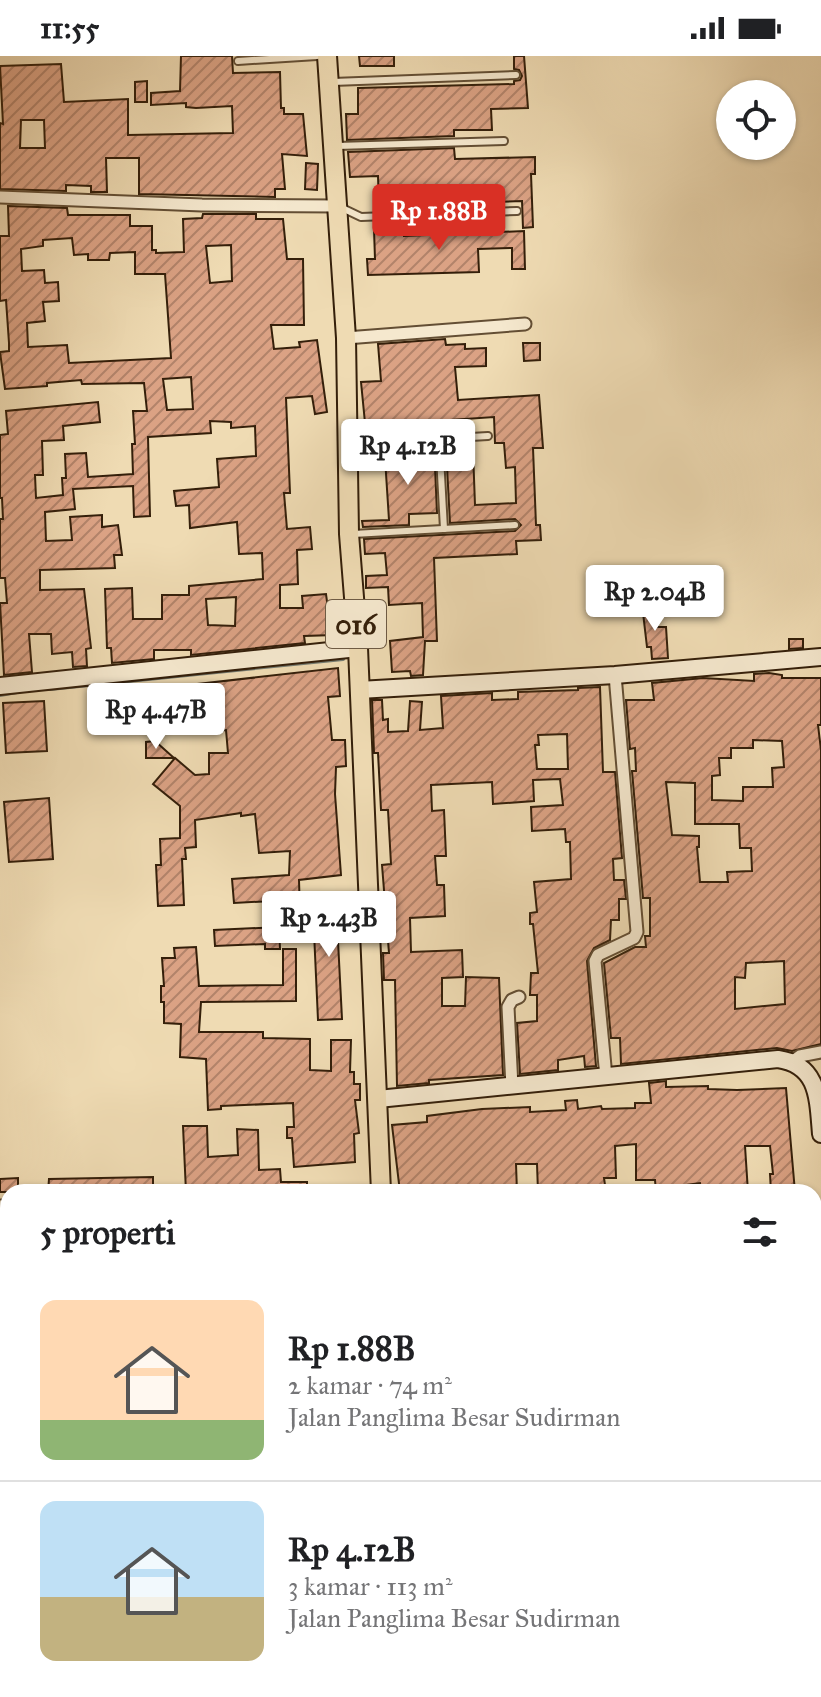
<!DOCTYPE html>
<html lang="id">
<head>
<meta charset="utf-8">
<style>
	:root { --surface:#fff; --page:#f6f6f6; --text:#202124; --muted:#757577; --line:#e0e0e0; --accent:#d93025 }
	body { margin:0; font-family:"IM FELL Great Primer",serif; background:var(--page); color:var(--text); height:100vh; display:flex; flex-direction:column; font-size:30px; white-space:nowrap }
	* { box-sizing:border-box; margin:0 }
	p { font-size:26px; color:var(--muted) }
	.icon { flex:none; width:44px; height:44px; fill:none; stroke:currentColor; stroke-width:2; stroke-linecap:round; stroke-linejoin:round }
	.map { position:relative; flex:1; overflow:hidden }
	.details { position:absolute; left:0px; top:1128px; width:822px; height:514px; display:flex; flex-direction:column; background:var(--surface); border-radius:24px 24px 0 0; box-shadow:0 2px 6px #0004 }
	.details>* { flex:none }
	.buttons { position:absolute; left:716px; top:24px; display:grid; gap:16px }
	.buttons a { display:grid; place-items:center; width:80px; height:80px; border-radius:50%; background:var(--surface); box-shadow:0 2px 6px #0004; font-size:40px }
	.price { position:absolute; translate:-50% -68px; padding:0 18px; border-radius:8px; background:#fff; color:#222; font-size:26px; line-height:52px; filter:drop-shadow(0 2px 4px #0008) }
	.price::after { content:''; position:absolute; left:50%; top:48px; width:24px; height:18px; margin-left:-12px; background:inherit; clip-path:polygon(0 0,100% 0,50% 100%) }
	.price.selected { background:var(--accent); color:#fff }
	ul { padding:0; list-style:none }
	li { display:flex; align-items:center; gap:24px; height:200px; padding:0 40px }
	li+li { border-top:2px solid var(--line) }
	li span { display:grid; place-items:center; flex:none; width:224px; height:160px; border-radius:16px; color:#555 }
	li>.icon { margin-inline-start:auto }
	span .icon { width:96px; height:96px; fill:#fffc; stroke-width:1 }
	li b { font-size:34px }
	h2 { display:flex; justify-content:space-between; align-items:center; height:96px; padding:0 40px; font-size:34px }
	.status { display:flex; justify-content:space-between; align-items:center; height:56px; padding:0 40px; background:var(--surface); direction:ltr }
	.status svg { height:22px; fill:currentColor }
	.map>svg:first-child { display:block }
	.lines { fill:none; stroke-linecap:round; stroke-linejoin:round }
	.stream { stroke:#747b72; stroke-width:4 }
	.building { fill:url(#building-hatch); stroke:#341f0a; stroke-width:2; fill-rule:evenodd }
	.lane-casing { stroke:#634e34; stroke-width:10 }
	.street-casing { stroke:#634e34; stroke-width:15 }
	.secondary-casing { stroke:#341f0a; stroke-width:20 }
	.primary-casing { stroke:#341f0a; stroke-width:22 }
	.lane { stroke:#f5e8ce; stroke-width:6 }
	.street { stroke:#f5e8ce; stroke-width:11 }
	.secondary { stroke:#f5e8ce; stroke-width:16 }
	.primary { stroke:#efdbb3; stroke-width:18 }
	.labels { text-anchor:middle; dominant-baseline:central; stroke-width:6; stroke-linejoin:round; paint-order:stroke }
	.shield { fill:#f5e8ce; stroke:#6e5b45; stroke-width:2 }
	.shield-label { font-size:28px; font-weight:bold; fill:#341f0a }
</style>
</head>
<body>
<div class="status"><b>11:55</b><svg viewBox="0 0 49 12"><path d="M0 12V9h3v3zM5 12V6h3v6zM10 12V3h3v9zM15 12V0h3v12zM26 1h20v11H26zM47 4h2v5h-2z"/></svg></div>
<div class="map">
<svg width="821" height="1641" viewBox="0 0 821 1641">
	<defs>
		<pattern id="building-hatch" width="6" height="6" patternUnits="userSpaceOnUse" patternTransform="scale(2)"><rect width="6" height="6" fill="#dba284"/><path d="M-1 1l2-2M0 6l6-6M5 7l2-2" fill="none" stroke="#b2836a"/></pattern>
	</defs>
	<rect width="100%" height="100%" fill="#efdbb3"/>
	<filter id="stains"><feTurbulence type="fractalNoise" baseFrequency=".0025" numOctaves="4"/><feColorMatrix values="0 0 0 0 .2 0 0 0 0 .09 0 0 0 0 .02 0 0 0 .5 -.17"/></filter>
	<radialGradient id="worn" r=".72"><stop offset=".6" stop-color="#630" stop-opacity="0"/><stop offset="1" stop-color="#630" stop-opacity=".3"/></radialGradient>
	<g class="lines">
		<g class="stream">
			<path d="M50,633L343,603"/>
			<path d="M0,639L17,636"/>
		</g>
	</g>
	<g class="building">
		<path d="M181,0H232L233,17L280,16L281,52H284V58H303L307,100L282,98L285,133H275V141L139,138V102H106L107,136H91V130L66,129V135L0,133V67L3,68L0,10L61,8L64,46L128,43V79L233,77L232,50L196,52L186,51V47L151,49V37L180,35ZM21,64H44L45,92H20Z"/>
		<path d="M359,0H394V10H360Z"/>
		<path d="M514,0H524L528,52L491,53L492,74H454V80L347,84L346,58H358V32L514,28V25L520,24L522,20L519,14L514,13Z"/>
		<path d="M147,25V46H135V26Z"/>
		<path d="M454,92L455,103L535,101V118H531L533,171L523,172L522,145L379,150L378,120L350,121L348,96Z"/>
		<path d="M306,107L318,108L317,134L305,133Z"/>
		<path d="M8,150L67,152L68,159H130V170H152V194H156V197L184,196L183,163L202,162L203,158H256V163H283L287,203H303L304,269H271L274,293L300,291L299,286L317,284L327,356L315,358L312,340L286,342L290,437H284L287,473L310,471L312,493L297,494L298,528L280,529V552H303L302,540L326,538L330,568H333L334,579L304,580L305,587L191,599V594H154V603L112,607L111,592H107L105,533L132,532L133,563H162V539H189V530L263,523L262,497L239,498L237,466L190,472L189,449L176,450L174,435L219,431L217,403L256,400L255,370L231,372V366L210,365L211,377L148,381L150,460L134,461L133,430L73,433L75,453L45,456L46,485L72,484L70,461L102,459V471L118,469L122,499H114L115,512L40,514V534L84,533L91,592L86,593L87,610L73,611L72,596L52,598L51,578H29L32,616L4,619L0,547H7L5,522H0V463H3L2,442H0V379L8,378L6,355L98,346L100,366L63,370L64,384L42,385L43,419H35L36,442L63,439L62,422H66L65,398L86,397L88,421L133,418L132,388H135L133,355H147L144,327L82,328L81,324L47,327V330L5,333L0,296L9,295V287L6,244L0,245V180H9ZM72,182L74,199L88,198V204H109L110,197L135,196V218H165L171,302L69,307L67,289L28,291L27,267L45,265L43,246L59,245L58,226L45,227L44,214L22,215L21,193L43,190V184ZM231,189L232,225L210,227L206,190ZM191,321L193,353L167,354L163,323ZM236,541L235,570L208,569L206,543Z"/>
		<path d="M404,172V180L524,175L525,213H512V192L478,193L479,216L368,219L367,203H375L374,173Z"/>
		<path d="M445,283L446,289L465,288V293L486,292V310L455,311L458,344L539,339L543,392H533L536,469H540L541,484L516,485L517,498L434,502L437,585H425L423,619L411,620L410,615L392,616L390,585L423,581L422,547L389,549L388,531L366,532V520L387,519L385,497L365,498L364,483L515,475L521,469L515,463L450,467L447,411L452,410L451,396L473,395L475,449L516,447L515,411L506,412L504,387H495L494,361L406,367L407,379L389,380L388,375L366,377L361,326L381,325L378,288Z"/>
		<path d="M523,287H540V304L524,305Z"/>
		<path d="M408,391V396L429,394L430,411H435L437,457L409,458V469L363,471L362,465L389,464L385,402L390,401V392Z"/>
		<path d="M642,548H656V571H666L668,602L652,603L651,591H647Z"/>
		<path d="M789,583H803V592L789,593Z"/>
		<path d="M338,612L340,640L328,641L332,684H345L346,710L336,711L335,738L341,819L299,824L300,858L275,861L273,845L234,847L232,823L289,819L290,795L259,797L255,758L241,760V757L195,764L196,791L185,792L186,803H182L184,849L158,850L156,809H161L160,783L180,782V750L153,728L175,702L195,719L209,718V697H228L226,674L202,676L198,628Z"/>
		<path d="M769,617L782,619V622H821V669H818L821,694V988L792,995L777,992L621,1008L620,982H611L604,907L635,891H646L645,880H650V842H643L632,715H636L635,692L630,693L626,644H654L652,627L703,622L754,625V618ZM753,684L782,685L784,711L772,712L773,731H743V745L712,744V720L720,719L719,702H731V692H753ZM666,726L695,727V768H739L740,792H751L752,815L727,816L728,826H700L697,791H699V780L672,779ZM784,905L785,948L735,953V921L745,922L746,907Z"/>
		<path d="M600,631L603,716H615L622,802L613,803L614,824H624L626,843H619V864H611L610,884L594,892L587,905L596,1010L585,1011L584,1000L558,1004V1014L520,1018L517,967L537,965V939H530L531,917H538L533,868H530V857L537,856L534,826L571,823L570,786H566L565,773L532,775L531,751L563,749L560,723L533,724L534,745L493,748L492,726L431,729L432,755L444,754L446,800H435L437,829H444L445,860L410,862L411,896L462,894L463,921L442,922V950H465L466,921L499,922L503,1019L429,1024V1027L397,1030L395,924H384L383,897H389L382,809L391,808L388,754H381L378,697H374L372,644H382L383,664L388,663V676L408,675L410,645L422,646L420,674L443,672L441,640L492,637V644L518,643V636L578,634V632ZM567,678L568,713H537L535,689H539L538,679Z"/>
		<path d="M44,645L47,695L6,697L3,647Z"/>
		<path d="M155,685L174,702H146V686Z"/>
		<path d="M49,742L53,803L9,806L4,746Z"/>
		<path d="M348,849L349,884L338,885L342,963L318,964L313,854L334,853V850Z"/>
		<path d="M279,871L280,893H265V888L215,890L214,874Z"/>
		<path d="M196,891L199,930L283,929V893H296V945L201,946L199,976H263V982L310,983V1014L331,1015V984H351L350,1016H354V1028H360V1044H355L359,1077L354,1078L355,1106L294,1111L292,1082H287V1071H294L293,1047L221,1050V1053L208,1054L206,1003L180,1001L181,968L164,967V946H161V930H164L162,902H175L174,892Z"/>
		<path d="M666,1025V1031L708,1030V1033L737,1034L786,1032L795,1136H771L770,1118H773L770,1090H745L748,1136H721V1130L701,1133L700,1127L677,1130L678,1135L656,1136L655,1124H636V1088L615,1090L616,1122H604L606,1136H538L537,1108H516L517,1136H400L392,1069L427,1066V1060L482,1053L530,1051V1056L566,1054L565,1045L577,1044L578,1053L601,1050L602,1053L635,1052V1047H651L649,1027Z"/>
		<path d="M183,1070H207L208,1101L238,1099L237,1073L258,1074L259,1114L280,1113L281,1126H307V1136H186Z"/>
		<path d="M153,1121V1136H48L49,1123Z"/>
		<path d="M18,1122V1136H0V1123Z"/>
	</g>
	<g class="lines">
		<defs>
			<g id="lane">
				<path d="M238,5L317,0"/>
				<path d="M333,26L516,19"/>
				<path d="M337,90L504,85"/>
				<path d="M340,151L361,161L517,155"/>
				<path d="M439,382L444,473"/>
				<path d="M349,388L488,380"/>
				<path d="M353,478L515,469"/>
				<path d="M651,1634L652,1641"/>
				<path d="M767,1634L768,1641"/>
			</g>
			<g id="street">
				<path d="M0,141L202,149L337,150"/>
				<path d="M346,282L525,268"/>
				<path d="M793,1005L800,1000L821,996"/>
				<path d="M606,1021L595,905L598,899L634,882L637,876L615,619"/>
				<path d="M512,1031L508,951L512,944L519,941"/>
				<path d="M0,1150H8"/>
				<path d="M0,1569L8,1577"/>
				<path d="M13,1634V1641"/>
				<path d="M111,1634L112,1641"/>
				<path d="M202,1634V1641"/>
				<path d="M274,1634V1641"/>
				<path d="M326,1634L327,1641"/>
			</g>
			<g id="secondary">
				<path d="M0,630L358,592"/>
				<path d="M359,634L615,619L821,601"/>
				<path d="M378,1043L778,1003C819,1009 818,1043 821,1078"/>
				<path d="M814,1512H821"/>
			</g>
			<g id="primary">
				<path d="M327,0L346,282L349,478L358,592L381,1136"/>
				<path d="M401,1634V1641"/>
			</g>
		</defs>
		<use href="#lane" class="lane-casing"/>
		<use href="#street" class="street-casing"/>
		<use href="#secondary" class="secondary-casing"/>
		<use href="#primary" class="primary-casing"/>
		<use href="#lane" class="lane"/>
		<use href="#street" class="street"/>
		<use href="#secondary" class="secondary"/>
		<use href="#primary" class="primary"/>
	</g>
	<g class="labels">
		<rect class="shield" x="326" y="544" width="60" height="48" rx="6"/>
		<g class="shield-label">
			<text x="356" y="568">016</text>
		</g>
	</g>
	<rect width="100%" height="100%" filter="url(#stains)"/>
	<rect width="100%" height="100%" fill="url(#worn)"/>
</svg>
<div class="buttons">
<a><svg class="icon" aria-label="locate" viewBox="0 0 24 24"><circle cx="12" cy="12" r="6"/><path d="M12 2v4M12 18v4M2 12h4M18 12h4"/></svg></a>
</div>
<b class="price selected" style="left:439px;top:196px">Rp 1.88B</b>
<b class="price" style="left:408px;top:431px">Rp 4.12B</b>
<b class="price" style="left:655px;top:577px">Rp 2.04B</b>
<b class="price" style="left:156px;top:695px">Rp 4.47B</b>
<b class="price" style="left:329px;top:903px">Rp 2.43B</b>
<section class="details">
<h2>5 properti<svg class="icon" aria-label="filters" viewBox="0 0 24 24"><path d="M4 7h16M4 17h16"/><circle cx="9" cy="7" r="2"/><circle cx="15" cy="17" r="2"/></svg></h2>
<ul>
<li><span style="background:linear-gradient(#ffd9b3 75%,#8fb573 0)"><svg class="icon" aria-label="home" viewBox="0 0 24 24"><path d="M3 11l9-7 9 7M6 9v11h12V9"/></svg></span><div><b>Rp 1.88B</b><p>2 kamar · 74 m²</p><p>Jalan Panglima Besar Sudirman</p></div></li>
<li><span style="background:linear-gradient(#bfe0f5 60%,#c2b280 0)"><svg class="icon" aria-label="home" viewBox="0 0 24 24"><path d="M3 11l9-7 9 7M6 9v11h12V9"/></svg></span><div><b>Rp 4.12B</b><p>3 kamar · 113 m²</p><p>Jalan Panglima Besar Sudirman</p></div></li>
</ul>
</section>
</div>
</body>
</html>
